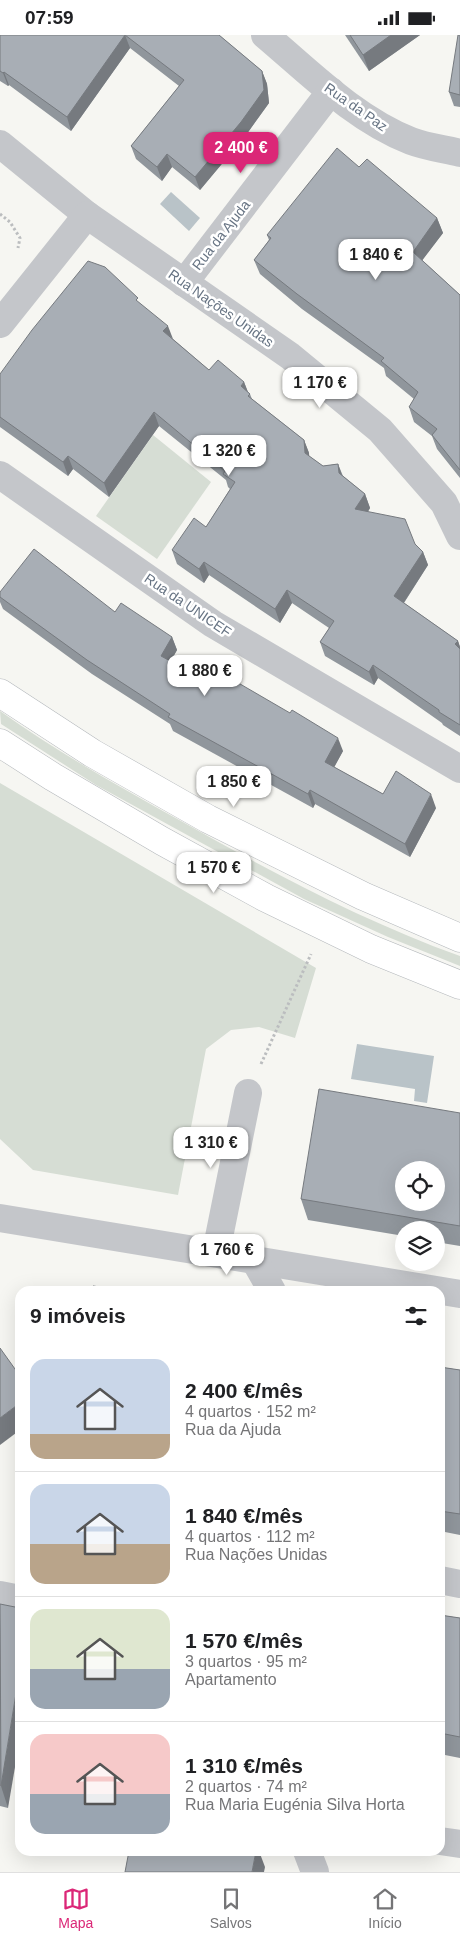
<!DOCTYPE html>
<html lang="pt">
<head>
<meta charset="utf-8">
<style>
	:root { --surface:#fff; --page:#f2f2f2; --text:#202124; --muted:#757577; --line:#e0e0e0; --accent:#db2777 }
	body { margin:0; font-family:Helvetica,sans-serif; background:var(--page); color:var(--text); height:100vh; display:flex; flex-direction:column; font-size:19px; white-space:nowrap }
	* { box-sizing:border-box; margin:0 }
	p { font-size:16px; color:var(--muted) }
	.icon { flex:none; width:28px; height:28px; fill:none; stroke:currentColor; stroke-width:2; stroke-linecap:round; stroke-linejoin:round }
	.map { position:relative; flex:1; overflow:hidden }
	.drawer { position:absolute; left:15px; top:1251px; width:430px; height:570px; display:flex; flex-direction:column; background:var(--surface); border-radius:15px; box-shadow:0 5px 20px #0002 }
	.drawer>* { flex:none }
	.buttons { position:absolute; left:395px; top:1126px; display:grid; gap:10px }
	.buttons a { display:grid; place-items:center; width:50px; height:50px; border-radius:50%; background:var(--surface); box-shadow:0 5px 20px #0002; font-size:25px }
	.price { position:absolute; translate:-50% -42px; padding:0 11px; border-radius:10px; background:#fff; color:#222; font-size:16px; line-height:32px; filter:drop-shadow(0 1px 2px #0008) }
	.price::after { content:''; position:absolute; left:50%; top:30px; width:15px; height:11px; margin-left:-8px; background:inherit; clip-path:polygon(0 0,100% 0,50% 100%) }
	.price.current { background:var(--accent); color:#fff }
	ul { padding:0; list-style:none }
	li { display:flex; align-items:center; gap:15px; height:125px; padding:0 15px }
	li+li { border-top:1px solid var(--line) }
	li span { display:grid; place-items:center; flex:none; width:140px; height:100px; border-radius:15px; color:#555 }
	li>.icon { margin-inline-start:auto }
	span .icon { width:60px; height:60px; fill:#fffc; stroke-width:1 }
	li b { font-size:21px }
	h2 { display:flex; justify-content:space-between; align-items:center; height:60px; padding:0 15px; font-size:21px }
	.status { display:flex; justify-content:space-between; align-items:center; height:35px; padding:0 25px; background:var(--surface); direction:ltr }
	.status svg { height:14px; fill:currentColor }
	.dock { display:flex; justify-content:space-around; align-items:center; height:70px; border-top:1px solid var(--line); background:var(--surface); font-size:14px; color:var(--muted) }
	.dock a { display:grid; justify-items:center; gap:2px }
	.dock .current { color:var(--accent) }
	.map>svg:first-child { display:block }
	.green { fill:#d6ddd4 }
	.water { fill:#b9c3c8 }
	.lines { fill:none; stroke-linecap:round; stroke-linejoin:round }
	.major-casing { stroke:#b4b8bc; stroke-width:29 }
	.path { stroke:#bbbdbf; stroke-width:3; stroke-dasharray:2.5 2.5; stroke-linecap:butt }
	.minor { stroke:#c4c6ca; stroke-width:28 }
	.major { stroke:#fff; stroke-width:28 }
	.wall { fill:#90969c }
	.shaded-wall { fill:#767a7f }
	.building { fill:#a8aeb5; stroke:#767a7f; fill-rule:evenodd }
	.labels { text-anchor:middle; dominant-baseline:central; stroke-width:5; stroke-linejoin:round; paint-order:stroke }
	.street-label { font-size:14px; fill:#667383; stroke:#fff }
</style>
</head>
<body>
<div class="status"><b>07:59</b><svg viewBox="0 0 49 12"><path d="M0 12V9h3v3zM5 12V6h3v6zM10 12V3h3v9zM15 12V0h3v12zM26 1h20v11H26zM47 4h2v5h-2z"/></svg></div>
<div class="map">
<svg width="460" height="1837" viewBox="0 0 460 1837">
	<rect width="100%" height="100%" fill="#f6f6f2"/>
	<g class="green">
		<path d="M153,400L211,447L157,524L96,481Z"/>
		<path d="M0,676C57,717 120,752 181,786C271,837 363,886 460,921V931L388,902L304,864L96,750L1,689Z"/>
		<path d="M0,748L316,933L295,1003L259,992L231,995L206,1014L178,1160L33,1135L0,1104Z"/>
	</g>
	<g class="water">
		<path d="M171,157L200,183L189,196L160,169Z"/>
		<path d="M357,1009L434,1021L427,1068L414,1066L415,1054L351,1044Z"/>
	</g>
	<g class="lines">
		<defs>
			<g id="major">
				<path d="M0,658L92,718L208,784L363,861L460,903"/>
				<path d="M0,708L53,742L162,806L266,863L371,914L460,950"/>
			</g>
		</defs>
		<use href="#major" class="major-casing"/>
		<g class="path">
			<path d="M0,179L10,187L20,203L18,213"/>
			<path d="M261,1029L311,919"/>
		</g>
		<g class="minor">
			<path d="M265,0C310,38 355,84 411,106C427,112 444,114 460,118"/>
			<path d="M0,109L87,180L290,321L380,395L444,468L460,501"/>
			<path d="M184,248L331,56"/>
			<path d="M0,289L87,180"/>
			<path d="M0,440L213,589L460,734"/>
			<path d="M0,1183L460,1259"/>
			<path d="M216,1217L248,1058"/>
			<path d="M254,1224L272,1256"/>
			<path d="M440,1545L460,1549"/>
			<path d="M0,1560L20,1564"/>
			<path d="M440,1806L460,1809"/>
			<path d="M307,1816L315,1837"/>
		</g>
		<use href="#major" class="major"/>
	</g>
	<g class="wall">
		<path d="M0,0H219L262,36L267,49L269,68L246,100L200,155L172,132L162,146L136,124L131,111L179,51L130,13L71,96L9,50L8,51L0,46Z"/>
		<path d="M345,0H420L369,36Z"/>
		<path d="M460,0V72L454,71L449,57Z"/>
		<path d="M359,132L437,183L443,198L422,225L460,260V443L437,414L432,401L414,387L409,372L414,364L386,341L384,333L302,274L260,239L254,225L269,205L267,200Z"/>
		<path d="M141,269L173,304L209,335L244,347L248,357L250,359L252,364L304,405L309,418V421L323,431L338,429L343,441L365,459L370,473L368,477L415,509L423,517L428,530L404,568L458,606L460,612V701L443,690L442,688L378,643L374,650L325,621L320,607L329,593L292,568L280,588L209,540L204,548L177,529L172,515L206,492L230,454L228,452L226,445L159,391L109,462L73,434L68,441L0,392V339Z"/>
		<path d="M0,557L115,577L172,602L177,615L171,626L209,647L343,716L334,732L383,759L436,773L410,822L315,769L313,773L173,696L170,689L92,639L3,574L0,567Z"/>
		<path d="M460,1078V1211L436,1207V1195H404V1201L308,1185L301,1164Z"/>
		<path d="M440,1332L460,1335V1500L440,1496Z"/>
		<path d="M0,1569L8,1773L0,1771Z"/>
		<path d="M440,1580L460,1583V1723L440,1719Z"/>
	</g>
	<g class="shaded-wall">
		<path d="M125,0L130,13L71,96L67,82Z"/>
		<path d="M391,0H420L369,36L363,20Z"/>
		<path d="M262,36L267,49L269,68L246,100L200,155L195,142Z"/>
		<path d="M4,37L9,50L8,51L3,38Z"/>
		<path d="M167,119L172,132L162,146L157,132Z"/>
		<path d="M437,183L443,198L418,231L413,217Z"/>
		<path d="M168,291L173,304L163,296Z"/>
		<path d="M244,347L249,360L241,351Z"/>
		<path d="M154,377L159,391L109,462L104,448Z"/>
		<path d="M304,405L309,418L310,431L305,418Z"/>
		<path d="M68,421L73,434L68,441L63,427Z"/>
		<path d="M338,429L343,443L339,438Z"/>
		<path d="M365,459L370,473L360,488L355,474Z"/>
		<path d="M423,517L428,530L399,575L394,561Z"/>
		<path d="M204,527L209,540L204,548L199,534Z"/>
		<path d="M287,555L292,568L280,588L275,574Z"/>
		<path d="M172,602L177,615L166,634L161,621Z"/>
		<path d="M458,606L460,612V623L455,609Z"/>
		<path d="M373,630L378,643L374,650L369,637Z"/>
		<path d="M338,703L343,716L330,740L325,727Z"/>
		<path d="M310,755L315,769L313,773L308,759Z"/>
		<path d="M431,759L436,773L410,822L405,809Z"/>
		<path d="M20,1368V1395L0,1410V1383Z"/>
		<path d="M20,1634V1703L8,1773L1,1751Z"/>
		<path d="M256,1816H259L265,1832L264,1837H252Z"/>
	</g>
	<g class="building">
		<path d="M0,0H125L67,82L4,37L3,38L0,36Z"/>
		<path d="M125,0H219L262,36L264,55L241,87L195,142L167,119L157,132L131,111L184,45Z"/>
		<path d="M350,0H391L363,20Z"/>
		<path d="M458,0H460V60L449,57Z"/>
		<path d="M337,113L359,132L367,124L437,183L413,217L460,260V435L432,400L437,394L409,372L418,357L381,326L384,323L297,259L254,225L271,203L267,200Z"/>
		<path d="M88,226L105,232L138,263L136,265L168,291L163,296L209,335L218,325L244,347L241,351L250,359L248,361L304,405L305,418L323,431L338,429L339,438L365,459L355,474L405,484L415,509L423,517L394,561L458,606L455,609L460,614V690L439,677V675L373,630L369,637L320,607L334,586L287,555L275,574L204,527L199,534L172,515L194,483L206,492L235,447L223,439L225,436L154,377L104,448L68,421L63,427L0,382V339L32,295Z"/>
		<path d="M34,514L115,577L121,568L172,602L161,621L209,647L216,635L290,678L292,675L338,703L325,727L383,759L396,736L431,759L405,809L310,755L308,759L168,682L170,679L87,625L0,562V557Z"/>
		<path d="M319,1054L460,1078V1191L301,1164ZM404,1135H436V1168H404Z"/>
		<path d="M93,1251L127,1256H92Z"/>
		<path d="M0,1313L20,1341V1368L0,1383Z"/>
		<path d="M440,1332L460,1335V1479L440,1476Z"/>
		<path d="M0,1569L20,1573V1634L1,1751Z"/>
		<path d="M440,1580L460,1583V1702L440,1698Z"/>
		<path d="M129,1816H256L252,1837H125Z"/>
	</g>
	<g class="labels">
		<g class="street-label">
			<text transform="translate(356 72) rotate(35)">Rua da Paz</text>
			<text transform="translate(221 200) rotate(-52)">Rua da Ajuda</text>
			<text transform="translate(221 273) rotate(35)">Rua Nações Unidas</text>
			<text transform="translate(188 570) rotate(34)">Rua da UNICEF</text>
		</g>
	</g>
</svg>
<div class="buttons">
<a><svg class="icon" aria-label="locate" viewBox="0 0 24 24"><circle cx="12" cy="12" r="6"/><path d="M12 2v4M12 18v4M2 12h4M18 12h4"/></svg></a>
<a><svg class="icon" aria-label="layers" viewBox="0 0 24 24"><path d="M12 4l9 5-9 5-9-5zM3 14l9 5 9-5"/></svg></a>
</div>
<b class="price current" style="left:241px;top:139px">2 400 €</b>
<b class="price" style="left:376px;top:246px">1 840 €</b>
<b class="price" style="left:320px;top:374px">1 170 €</b>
<b class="price" style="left:229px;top:442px">1 320 €</b>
<b class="price" style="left:205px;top:662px">1 880 €</b>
<b class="price" style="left:234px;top:773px">1 850 €</b>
<b class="price" style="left:214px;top:859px">1 570 €</b>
<b class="price" style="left:211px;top:1134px">1 310 €</b>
<b class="price" style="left:227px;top:1241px">1 760 €</b>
<section class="drawer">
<h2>9 imóveis<svg class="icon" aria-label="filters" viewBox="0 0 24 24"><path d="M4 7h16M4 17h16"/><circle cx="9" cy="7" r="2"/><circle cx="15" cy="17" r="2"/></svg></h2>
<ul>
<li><span style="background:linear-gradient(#c9d6e8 75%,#b9a48a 0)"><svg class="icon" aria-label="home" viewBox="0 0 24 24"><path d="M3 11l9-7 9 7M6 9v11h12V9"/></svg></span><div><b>2 400 €/mês</b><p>4 quartos · 152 m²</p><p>Rua da Ajuda</p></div></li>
<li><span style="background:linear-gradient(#c9d6e8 60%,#b9a48a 0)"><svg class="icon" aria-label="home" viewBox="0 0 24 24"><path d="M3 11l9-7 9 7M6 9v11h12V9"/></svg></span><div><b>1 840 €/mês</b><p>4 quartos · 112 m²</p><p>Rua Nações Unidas</p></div></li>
<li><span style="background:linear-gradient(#dfe7d0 60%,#9aa5b1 0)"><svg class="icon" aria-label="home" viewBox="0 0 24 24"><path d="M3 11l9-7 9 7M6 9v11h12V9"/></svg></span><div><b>1 570 €/mês</b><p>3 quartos · 95 m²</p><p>Apartamento</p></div></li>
<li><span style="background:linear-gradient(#f6c9c9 60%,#9aa5b1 0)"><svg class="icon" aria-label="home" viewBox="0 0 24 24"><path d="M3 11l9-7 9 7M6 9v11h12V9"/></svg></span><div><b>1 310 €/mês</b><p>2 quartos · 74 m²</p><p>Rua Maria Eugénia Silva Horta</p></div></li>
</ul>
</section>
</div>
<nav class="dock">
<a class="current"><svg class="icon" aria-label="map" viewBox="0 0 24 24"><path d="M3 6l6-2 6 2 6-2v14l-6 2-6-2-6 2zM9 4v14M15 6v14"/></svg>Mapa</a>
<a><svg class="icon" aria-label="saved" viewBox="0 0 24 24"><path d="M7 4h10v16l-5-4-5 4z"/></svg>Salvos</a>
<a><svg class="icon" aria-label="home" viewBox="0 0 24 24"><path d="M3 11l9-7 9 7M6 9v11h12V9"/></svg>Início</a>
</nav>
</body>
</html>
